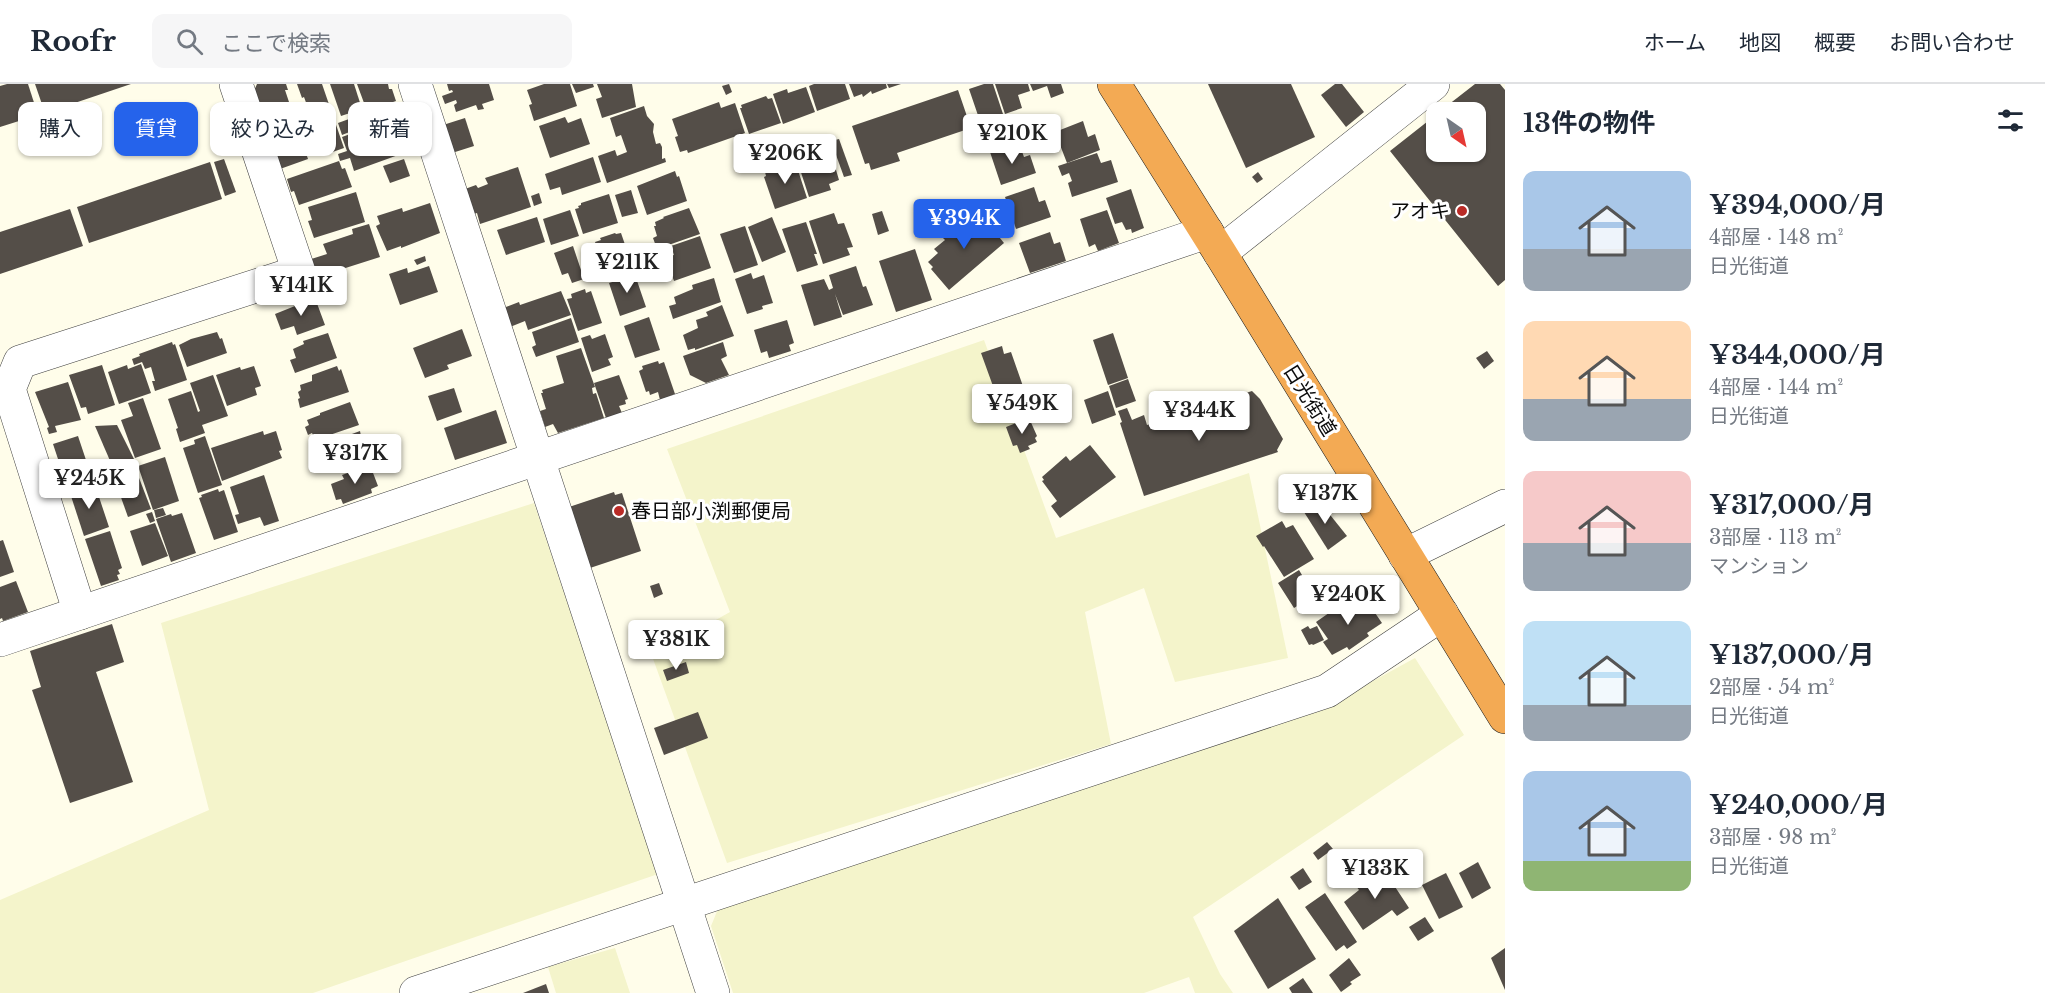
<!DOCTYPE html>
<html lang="ja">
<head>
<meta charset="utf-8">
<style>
	:root { --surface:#fff; --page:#f6f6f7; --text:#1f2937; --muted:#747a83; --line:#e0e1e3; --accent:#2563eb }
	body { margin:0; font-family:"Libre Baskerville","Noto Sans JP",serif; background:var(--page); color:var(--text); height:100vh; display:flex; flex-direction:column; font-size:22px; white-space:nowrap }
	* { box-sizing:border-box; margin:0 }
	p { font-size:20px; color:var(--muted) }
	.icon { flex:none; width:33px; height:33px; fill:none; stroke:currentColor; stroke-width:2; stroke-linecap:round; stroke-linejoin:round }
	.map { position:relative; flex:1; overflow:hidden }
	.sheet { display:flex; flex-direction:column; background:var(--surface); width:540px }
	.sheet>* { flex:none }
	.banner { position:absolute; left:18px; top:18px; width:570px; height:54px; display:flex; gap:12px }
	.needle { width:39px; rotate:146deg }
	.controls { position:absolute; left:1426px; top:18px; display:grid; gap:12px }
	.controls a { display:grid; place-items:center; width:60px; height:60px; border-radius:12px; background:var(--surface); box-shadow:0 2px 4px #0004; font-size:30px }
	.price { position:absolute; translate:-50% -51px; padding:0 14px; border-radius:6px; background:#fff; color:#222; font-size:20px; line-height:39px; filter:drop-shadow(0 2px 3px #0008) }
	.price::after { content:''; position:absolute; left:50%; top:36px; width:18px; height:14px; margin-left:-9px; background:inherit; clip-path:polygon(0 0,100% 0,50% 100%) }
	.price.current { background:var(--accent); color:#fff }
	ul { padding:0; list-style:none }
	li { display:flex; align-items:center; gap:18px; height:150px; padding:0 18px }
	li span { display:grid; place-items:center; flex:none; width:168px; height:120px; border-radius:12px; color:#555 }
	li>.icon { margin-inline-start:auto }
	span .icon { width:72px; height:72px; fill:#fffc; stroke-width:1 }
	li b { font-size:26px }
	h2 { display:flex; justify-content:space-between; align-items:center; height:72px; padding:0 18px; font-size:26px }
	.tag { padding:0 21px; border-radius:12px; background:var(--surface); box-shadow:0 2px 4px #0004; font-size:21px; line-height:54px }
	.tag.current { background:var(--accent); color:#fff }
	header { display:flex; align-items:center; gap:36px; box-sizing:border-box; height:84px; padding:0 30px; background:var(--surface); border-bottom:2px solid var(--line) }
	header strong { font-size:28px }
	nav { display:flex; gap:33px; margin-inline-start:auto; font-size:21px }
	.search { width:420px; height:54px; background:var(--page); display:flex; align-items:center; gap:15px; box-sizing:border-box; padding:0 21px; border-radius:12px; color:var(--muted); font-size:22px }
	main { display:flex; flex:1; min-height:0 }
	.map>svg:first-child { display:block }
	.farmland { fill:#f4f4cb }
	.building { fill:#544e48 }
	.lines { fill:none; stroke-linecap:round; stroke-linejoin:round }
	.minor-casing { stroke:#3e3e3e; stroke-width:34 }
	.highway-casing { stroke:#1c1c1c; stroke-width:34 }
	.minor { stroke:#fff; stroke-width:33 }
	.highway { stroke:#f3aa54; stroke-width:33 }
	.poi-dot { fill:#b92b26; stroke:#fff; stroke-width:2 }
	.labels { text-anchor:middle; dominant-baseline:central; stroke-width:6; stroke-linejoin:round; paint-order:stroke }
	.poi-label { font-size:20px; fill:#0b0b0b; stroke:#fff; text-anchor:end }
	.street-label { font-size:20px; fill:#0b0b0b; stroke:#fff }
</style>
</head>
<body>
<header>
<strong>Roofr</strong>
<div class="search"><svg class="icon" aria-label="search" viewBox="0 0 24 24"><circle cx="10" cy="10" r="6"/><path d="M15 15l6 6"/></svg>ここで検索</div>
<nav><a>ホーム</a><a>地図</a><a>概要</a><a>お問い合わせ</a></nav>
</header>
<main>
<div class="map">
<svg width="1505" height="909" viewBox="0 0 1505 909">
	<rect width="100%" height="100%" fill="#fffdea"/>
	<g class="farmland">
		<path d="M984,256L1056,454L1249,389L1288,574L1175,598L1144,504L1085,528L1111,660L727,779L652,572L730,528L667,365Z"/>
		<path d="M534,419L658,790L313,909H0V816L209,726L161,539Z"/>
		<path d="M1415,574L1464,651L1193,833L1220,890L1233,909H1195L1189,893L1144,909H733L711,842L718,825L1322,625Z"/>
		<path d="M615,864L630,909H556L548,883Z"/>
	</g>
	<g class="building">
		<path d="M7,0H28L38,31L0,43V2Z"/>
		<path d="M35,0H131L45,29Z"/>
		<path d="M257,0H286L288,6H285L308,75L280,85L253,9Z"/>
		<path d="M297,0H322L344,64L324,71L320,61L313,63L308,48L316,46L304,13L302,14Z"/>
		<path d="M330,0H354L362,25L341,32Z"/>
		<path d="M357,0H388L389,5H392L396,17L367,27Z"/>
		<path d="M447,0H489L494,16L482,20L484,25L478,26L476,21L456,28L454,21L457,19L456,16L445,20L442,12L453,8L452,6L449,7Z"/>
		<path d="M544,0H570L577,22L534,37L529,21L532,20L527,6Z"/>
		<path d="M572,0H593L594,3L576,9Z"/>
		<path d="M597,0H632L636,23L602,34L596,15L602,13Z"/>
		<path d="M729,0L732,8L726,11L722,2Z"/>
		<path d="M814,0H845L850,15L817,27L809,2Z"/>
		<path d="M849,0H886L887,4L872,10L871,7L863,13L862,10L854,13Z"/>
		<path d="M887,0H901L889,4Z"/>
		<path d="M984,0H993L1004,33L996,35L999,41L983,46L969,5Z"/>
		<path d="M995,0H1028L1030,7L1018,11L1022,24L1005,30Z"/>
		<path d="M1030,0H1061L1064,9L1051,14L1047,2L1033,7Z"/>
		<path d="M1208,0H1291L1315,53L1246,84Z"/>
		<path d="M1335,0H1342L1364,28L1346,43L1321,11Z"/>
		<path d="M1475,0H1500L1505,6V196L1498,202L1390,67L1437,30V68H1476V28H1439Z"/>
		<path d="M806,3L815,28L783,40L773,10L787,5L788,9Z"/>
		<path d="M958,6L971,44L897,69L900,77L871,86L869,79L865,80L852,42Z"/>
		<path d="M766,12L768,15L772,14L781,39L749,50L740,24H742L741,21Z"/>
		<path d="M719,18L721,24L735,19L745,49L688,69L687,66L680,68L675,53L678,52L672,35Z"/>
		<path d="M644,22L647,32L654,40L653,48L656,60L660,59L662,63V75L665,74L666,78L607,99L598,72L615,66L617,72L627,68L621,51L616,53L610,34Z"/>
		<path d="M400,32L412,66L354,87L350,74L340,77L338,70L347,67L342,53Z"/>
		<path d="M565,33L568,39L581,34L590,60L550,74L539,42Z"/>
		<path d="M465,34L474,62L452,69L443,41Z"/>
		<path d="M349,35L352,47L342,51L338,39Z"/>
		<path d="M1083,37L1088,53L1095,50L1100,66L1067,79L1055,48Z"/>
		<path d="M839,55L852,91L844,93L831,57Z"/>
		<path d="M825,60L828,61L831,69L839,96L829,100L831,106L809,113L795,70Z"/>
		<path d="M1020,62L1024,73L1030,71L1036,89L1001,101L990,68L1003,63L1004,67Z"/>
		<path d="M1097,69L1101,79L1111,76L1118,98L1072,113L1068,99L1072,97L1069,89L1062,92L1058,82Z"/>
		<path d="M593,73L601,98L562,111L560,103L550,106L545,90Z"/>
		<path d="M224,75L236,108L225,112L214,78Z"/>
		<path d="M404,75L410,92L390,99L383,82Z"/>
		<path d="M339,77L342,85L345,84L352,103L299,121L294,107L291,108L287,95Z"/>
		<path d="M795,77L807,114L775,125L764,93L766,92L765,88Z"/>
		<path d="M210,78L222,115L89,159L77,123Z"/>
		<path d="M518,83L531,123L480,140L477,129L474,130L465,105L476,101L478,104L488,100L485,94Z"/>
		<path d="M675,87L677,93L679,92L687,117L647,131L637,102Z"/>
		<path d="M1258,88L1263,95L1257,99L1252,93Z"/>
		<path d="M1034,103L1039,118L1045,116L1051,133L1016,145L1005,113Z"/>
		<path d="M1131,105L1144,144L1132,149L1131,145L1126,146L1122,138L1115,140L1106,114Z"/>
		<path d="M631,106L638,129L622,133L615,111Z"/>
		<path d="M356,108L365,138L314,154L308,137L312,136L308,123Z"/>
		<path d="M539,109L542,119L534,122L531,112Z"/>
		<path d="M609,110L618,139L583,150L575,125L579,124L578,122L581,121V119Z"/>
		<path d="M430,119L440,149L401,164V162L387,167L376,142L380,140L377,132L402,124L403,128Z"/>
		<path d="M689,124L700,150L657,165L653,154L657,152L654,142H656L655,138L664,134L663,133Z"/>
		<path d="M70,125L83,162L0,190V148Z"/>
		<path d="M570,126L579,152L551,161L543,135Z"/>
		<path d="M1107,126L1119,159L1098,167L1095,160L1089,163L1080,135Z"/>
		<path d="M882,127L889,147L878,151L872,130Z"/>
		<path d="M978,127L1004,159L949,206L931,185L933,183L928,178L938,169L934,165L945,156L943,154Z"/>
		<path d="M834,129L838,140L844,139L853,163L847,164L850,171L823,180L809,137Z"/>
		<path d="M537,133L545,158L506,171L497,146Z"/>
		<path d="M772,133L786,168L762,178L748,143Z"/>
		<path d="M806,138L817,170H814L818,181L797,188L782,145Z"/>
		<path d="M369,140L380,173L311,195L305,177L327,170L323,160L353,150L352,145Z"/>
		<path d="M745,142L758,181L734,189L720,150Z"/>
		<path d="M1050,148L1054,160L1060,158L1066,177L1030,189L1019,159Z"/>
		<path d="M615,149L616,150L621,149L632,181L606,190L595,158L601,156L600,154Z"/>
		<path d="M700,152L711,184L674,197L670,186L673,185L669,172L674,171L671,162Z"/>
		<path d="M573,162L584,195L572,199L568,189L562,191L554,169Z"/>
		<path d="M915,165L932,216L896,228L879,177Z"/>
		<path d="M425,172L426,177L417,181L414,176Z"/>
		<path d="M429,182L438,208L400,221L389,190L407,184L408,189Z"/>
		<path d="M856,182L863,203L866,202L873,221L843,231L835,210L842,233L814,242L801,201L824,195L829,206L833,204L829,191Z"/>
		<path d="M634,188L646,223L620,232L609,199L619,196V193Z"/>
		<path d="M751,189L753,195L764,191L773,219L762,222L763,225L747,230L735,195Z"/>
		<path d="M714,194L721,218L673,235L669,222L676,220L674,213L693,205L692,201Z"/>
		<path d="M585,205L586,209L591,207L602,239L578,247L567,215L572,214L571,210Z"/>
		<path d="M561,207L571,231L528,246L525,237L510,243L503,224L519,218L520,221Z"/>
		<path d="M315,214L325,241L297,251L294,242L281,246L275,230Z"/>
		<path d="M722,221L734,252L695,266V264L688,266L683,251L698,244L696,236L708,232L706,228Z"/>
		<path d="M649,233L660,266L635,274L624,242Z"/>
		<path d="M571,234L579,258L536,273L532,263L536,261L532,248Z"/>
		<path d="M787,236L794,259L789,261L791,267L769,274L767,267L761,269L754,246Z"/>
		<path d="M462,245L472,272L447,281L449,285L425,294L413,264Z"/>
		<path d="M217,248L220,255L222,254L227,269L187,283L179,261L191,255Z"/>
		<path d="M328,249L337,274L295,289L290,276L296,274L293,265L304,260L303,257Z"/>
		<path d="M1113,249L1128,294L1108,301L1093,256Z"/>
		<path d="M605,250L613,273L608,275L611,281L592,288L581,254L590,251L592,255Z"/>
		<path d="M172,258L173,261L175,260L187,296L155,307L152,297H155L151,283L145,285L142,278L134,281L132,275L140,272L139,270Z"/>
		<path d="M723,258L727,272L721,275L729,291L706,299L690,291L683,272Z"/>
		<path d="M1002,262L1004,270L1011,268L1032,328L1009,336L1005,325L1002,327L981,269Z"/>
		<path d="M581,264L595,303L592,304L593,310L596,309L604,334L558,349L553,340L545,343L540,327L546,325L541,309H543L542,306L564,299L556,272Z"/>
		<path d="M1487,267L1494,277L1484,285L1476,274Z"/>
		<path d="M658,277L659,280L664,278L675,310L660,316L658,308L650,311L649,307L646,308L639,287L643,285L642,282Z"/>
		<path d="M141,280L151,309L119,320L108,288L127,281L128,285Z"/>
		<path d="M102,281L115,321L88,330L86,323L81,324L69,291Z"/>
		<path d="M254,282L261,302L255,304L257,311L227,322L216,291L240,283L241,286Z"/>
		<path d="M337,282L339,287L341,285L349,308L300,324L298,315L300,314L298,308L301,306L300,301L312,297V291Z"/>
		<path d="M213,291L228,332L202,341L205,349L180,358L176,345L178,344L168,315L191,307L198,328L200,327L190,299Z"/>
		<path d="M619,291L628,315L625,316L626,320L619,322L622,329L606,334L594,299Z"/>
		<path d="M1128,295L1136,317L1116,324L1109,302Z"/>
		<path d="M68,298L81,336L55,342L57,348L49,350L47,344L49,343L35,308Z"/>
		<path d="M454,304L462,328L437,337L428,312Z"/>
		<path d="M1108,307L1116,331L1092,340L1084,316Z"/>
		<path d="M1252,307L1260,315L1283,355L1277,366L1278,368L1144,412L1120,339L1122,338L1118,327L1127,324L1132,336L1144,331L1147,341Z"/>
		<path d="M143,314L161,365L135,374L121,336L133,332L128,319Z"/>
		<path d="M350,318L359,341L315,356L312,349L308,351L305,343L309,341L307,336L320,331V329Z"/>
		<path d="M496,326L507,359L455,376L444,344Z"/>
		<path d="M1029,334L1037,352L1035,354L1037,358L1028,362L1030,365L1020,369L1017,361L1013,362L1006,343Z"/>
		<path d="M117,341L134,375L111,379L95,342Z"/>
		<path d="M263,347L264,351L276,347L282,366L279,367L282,374L222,397L211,364Z"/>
		<path d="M360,347L361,352H363L370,374L330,387L328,381L324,382L322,374L325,373L323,366L335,362L333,357Z"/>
		<path d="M78,352L88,382L83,384L85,399L68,405L53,360Z"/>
		<path d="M205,352L222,401L198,409L183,364L195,360L194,356Z"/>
		<path d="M1090,361L1116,393L1060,434L1051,422L1057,417L1042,397L1044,396L1042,393L1066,372L1070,377Z"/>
		<path d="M165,373L179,417L153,426L138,382Z"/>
		<path d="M370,381L378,402L371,405L372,409L343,420L341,415L336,416L331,400L344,395L342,391Z"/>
		<path d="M136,386L151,425L128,433L114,394Z"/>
		<path d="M264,391L279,437L264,442L260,433L238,440L235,431L239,430L230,403Z"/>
		<path d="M95,401L109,443L84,452L70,409Z"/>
		<path d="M218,405L219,408L224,406L238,448L214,456L199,414L202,413L201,411Z"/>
		<path d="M614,408L615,411L622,409L641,467L590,484L569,423Z"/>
		<path d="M1319,417L1347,452L1328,466L1304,428Z"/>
		<path d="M163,424L166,431L156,434L154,426Z"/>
		<path d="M152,428L155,437L150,439L146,430Z"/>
		<path d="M182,429L196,469L171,478L156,435L171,430L172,432Z"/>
		<path d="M1282,437L1286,444L1293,441L1314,475L1284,493L1264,462L1263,463L1256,452Z"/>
		<path d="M155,439L168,472L142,482L130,447Z"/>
		<path d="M110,447L122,484L118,486L120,490L117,491L119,496L101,502L85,455Z"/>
		<path d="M3,456L14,488L0,493V457Z"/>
		<path d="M1299,486L1308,501L1306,502L1312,513L1294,524L1278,499Z"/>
		<path d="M16,497L28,528L3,537L2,534L0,535V503Z"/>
		<path d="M659,499L663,510L654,514L650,502Z"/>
		<path d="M1364,513L1382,539L1367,549L1369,552L1349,566L1347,563L1332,571L1323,558L1328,555L1316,538L1336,524L1340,530Z"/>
		<path d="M112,540L124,578L96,588L133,698L70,719L32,606L41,603L30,567Z"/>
		<path d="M1308,542L1310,545L1317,542L1324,556L1313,561L1312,560L1309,561L1301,546Z"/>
		<path d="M686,578L689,589L667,597L663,586Z"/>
		<path d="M698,628L708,654L664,671L654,644Z"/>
		<path d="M1327,758L1333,765L1318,776L1313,769Z"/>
		<path d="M1478,778L1491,804L1472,815L1459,789Z"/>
		<path d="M1382,783L1409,824L1397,832L1392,826L1363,846L1344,818L1359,806L1356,802Z"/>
		<path d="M1303,784L1312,798L1299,806L1290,793Z"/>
		<path d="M1446,789L1463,823L1439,835L1422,801Z"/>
		<path d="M1325,809L1357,858L1347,865L1344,861L1336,867L1305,823Z"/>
		<path d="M1278,814L1316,875L1268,905L1234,847Z"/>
		<path d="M1425,833L1434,847L1418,857L1409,843Z"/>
		<path d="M1505,864V906L1491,874Z"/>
		<path d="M1349,874L1361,891L1350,898L1352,900L1341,908L1329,891Z"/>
		<path d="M1303,894L1313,909H1292L1289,904Z"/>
		<path d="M546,900L549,909H523Z"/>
	</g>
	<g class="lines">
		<defs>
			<g id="minor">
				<path d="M415,0L713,909"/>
				<path d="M1220,169L1433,0"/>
				<path d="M1405,471L1505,422"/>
				<path d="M80,529L9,305L20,278L299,188L236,0"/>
				<path d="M0,556L1207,148"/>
				<path d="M416,909L1327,607L1442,530"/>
			</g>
			<path id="highway" d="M1114,0L1220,169L1505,633"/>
		</defs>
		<use href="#minor" class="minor-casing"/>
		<use href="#highway" class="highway-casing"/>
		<use href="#minor" class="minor"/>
		<use href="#highway" class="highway"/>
	</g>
	<g class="poi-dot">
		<circle cx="1462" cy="127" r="6"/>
		<circle cx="619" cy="427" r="6"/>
	</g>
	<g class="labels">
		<g class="poi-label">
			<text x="1450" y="127">アオキ</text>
			<text x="631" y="427" text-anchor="start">春日部小渕郵便局</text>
		</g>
		<g class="street-label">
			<text transform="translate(1310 316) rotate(58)">日光街道</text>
		</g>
	</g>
</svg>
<div class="controls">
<a><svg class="needle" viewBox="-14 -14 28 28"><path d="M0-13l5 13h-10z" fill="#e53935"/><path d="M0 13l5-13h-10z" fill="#747a83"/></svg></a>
</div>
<b class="price" style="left:1012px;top:81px">¥210K</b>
<b class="price" style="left:785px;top:101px">¥206K</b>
<b class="price current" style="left:964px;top:166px">¥394K</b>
<b class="price" style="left:627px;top:210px">¥211K</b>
<b class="price" style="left:301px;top:233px">¥141K</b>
<b class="price" style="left:1022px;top:351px">¥549K</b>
<b class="price" style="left:1199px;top:358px">¥344K</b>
<b class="price" style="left:355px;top:401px">¥317K</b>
<b class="price" style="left:89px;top:426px">¥245K</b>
<b class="price" style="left:1325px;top:441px">¥137K</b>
<b class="price" style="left:1348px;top:542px">¥240K</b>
<b class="price" style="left:676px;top:587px">¥381K</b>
<b class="price" style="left:1375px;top:816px">¥133K</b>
<div class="banner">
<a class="tag">購入</a>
<a class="tag current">賃貸</a>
<a class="tag">絞り込み</a>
<a class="tag">新着</a>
</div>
</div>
<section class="sheet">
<h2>13件の物件<svg class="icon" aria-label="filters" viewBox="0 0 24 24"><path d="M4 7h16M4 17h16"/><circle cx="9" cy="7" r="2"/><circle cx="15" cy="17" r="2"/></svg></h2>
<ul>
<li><span style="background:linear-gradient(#a9c7e8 65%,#9aa5b1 0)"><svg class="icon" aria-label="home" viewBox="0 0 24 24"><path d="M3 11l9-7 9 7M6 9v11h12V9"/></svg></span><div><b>¥394,000/月</b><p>4部屋 · 148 m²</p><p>日光街道</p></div></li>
<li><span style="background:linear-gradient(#ffd9b3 65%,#9aa5b1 0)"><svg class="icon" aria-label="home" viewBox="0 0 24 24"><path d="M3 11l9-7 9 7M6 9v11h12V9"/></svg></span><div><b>¥344,000/月</b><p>4部屋 · 144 m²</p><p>日光街道</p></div></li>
<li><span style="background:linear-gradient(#f6c9c9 60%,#9aa5b1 0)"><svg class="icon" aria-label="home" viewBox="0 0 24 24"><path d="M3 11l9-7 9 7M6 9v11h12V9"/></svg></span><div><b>¥317,000/月</b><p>3部屋 · 113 m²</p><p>マンション</p></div></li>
<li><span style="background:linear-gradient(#bfe0f5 70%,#9aa5b1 0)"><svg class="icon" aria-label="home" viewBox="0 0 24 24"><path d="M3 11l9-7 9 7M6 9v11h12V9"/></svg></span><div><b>¥137,000/月</b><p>2部屋 · 54 m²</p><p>日光街道</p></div></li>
<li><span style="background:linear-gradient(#a9c7e8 75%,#8fb573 0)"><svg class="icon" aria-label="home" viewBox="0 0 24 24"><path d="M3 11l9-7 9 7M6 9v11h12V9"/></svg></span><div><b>¥240,000/月</b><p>3部屋 · 98 m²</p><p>日光街道</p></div></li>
</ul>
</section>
</main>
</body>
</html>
